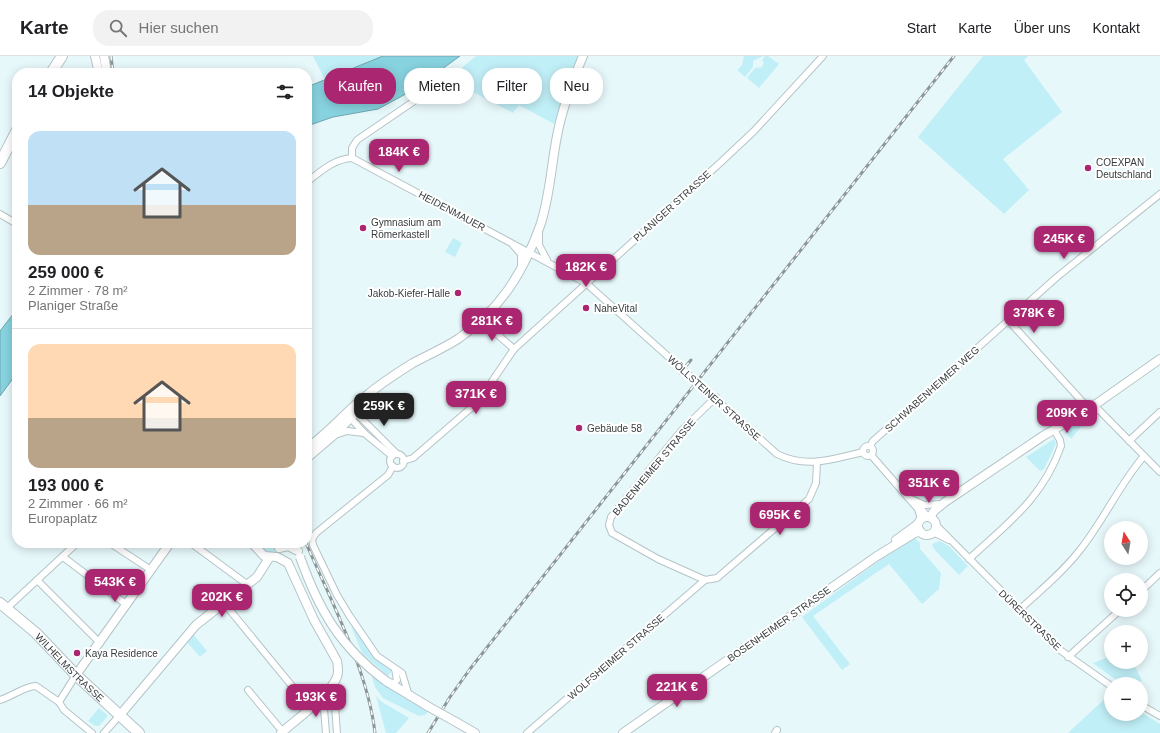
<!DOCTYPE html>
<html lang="de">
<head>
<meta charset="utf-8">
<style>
	:root { --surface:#fff; --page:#f2f2f2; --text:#202124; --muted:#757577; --line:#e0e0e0; --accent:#aa2670 }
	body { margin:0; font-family:Helvetica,sans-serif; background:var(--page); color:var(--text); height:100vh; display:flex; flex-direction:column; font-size:15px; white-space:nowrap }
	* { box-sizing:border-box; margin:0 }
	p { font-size:13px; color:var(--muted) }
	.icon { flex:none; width:22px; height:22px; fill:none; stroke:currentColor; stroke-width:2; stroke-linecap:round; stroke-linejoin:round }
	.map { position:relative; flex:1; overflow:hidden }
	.sheet { position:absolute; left:12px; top:12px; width:300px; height:480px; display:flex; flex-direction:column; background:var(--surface); border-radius:16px; box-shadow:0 2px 10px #0003 }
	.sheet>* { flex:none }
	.hud { position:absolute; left:324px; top:12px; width:380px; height:36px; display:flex; gap:8px }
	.needle { width:26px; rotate:349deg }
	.tools { position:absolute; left:1104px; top:465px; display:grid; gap:8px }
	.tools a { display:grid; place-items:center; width:44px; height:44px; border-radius:50%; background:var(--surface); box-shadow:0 2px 10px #0003; font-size:20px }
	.price { position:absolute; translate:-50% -34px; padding:0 9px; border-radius:8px; background:var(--accent); color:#fff; font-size:13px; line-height:26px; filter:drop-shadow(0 1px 2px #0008) }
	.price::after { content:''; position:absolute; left:50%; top:24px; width:12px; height:9px; margin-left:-6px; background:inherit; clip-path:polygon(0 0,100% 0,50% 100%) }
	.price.selected { background:#222; color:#fff }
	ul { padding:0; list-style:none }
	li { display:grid; align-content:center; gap:8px; height:212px; padding:0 16px }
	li+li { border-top:1px solid var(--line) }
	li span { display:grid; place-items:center; height:124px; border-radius:12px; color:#555 }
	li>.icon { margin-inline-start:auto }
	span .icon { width:72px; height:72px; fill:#fffc; stroke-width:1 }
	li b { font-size:17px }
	h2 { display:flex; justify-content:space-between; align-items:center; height:48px; padding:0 16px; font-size:17px }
	.chip { padding:0 14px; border-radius:16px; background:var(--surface); box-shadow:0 2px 10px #0003; font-size:14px; line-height:36px }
	.chip.selected { background:var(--accent); color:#fff }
	header { display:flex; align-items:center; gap:24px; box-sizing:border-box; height:56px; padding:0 20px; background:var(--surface); border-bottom:1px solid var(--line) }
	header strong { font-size:19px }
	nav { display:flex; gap:22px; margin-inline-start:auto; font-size:14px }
	.search { width:280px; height:36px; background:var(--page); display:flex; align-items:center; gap:10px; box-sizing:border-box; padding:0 14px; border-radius:16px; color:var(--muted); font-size:15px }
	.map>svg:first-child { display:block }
	.green { fill:#c1eff7 }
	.water { fill:#87d2df; stroke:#6fa5af }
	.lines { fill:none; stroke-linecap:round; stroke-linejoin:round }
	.minor-casing { stroke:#b4c4c7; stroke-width:8 }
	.tertiary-casing { stroke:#b4c4c7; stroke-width:10 }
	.primary-casing { stroke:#b4c4c7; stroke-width:12 }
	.minor { stroke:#fff; stroke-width:6 }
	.tertiary { stroke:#fff; stroke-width:8 }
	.primary { stroke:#fff; stroke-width:10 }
	.rail-casing { stroke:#8c9799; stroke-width:3 }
	.rail { stroke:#fff; stroke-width:1.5; stroke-dasharray:4.5; stroke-linecap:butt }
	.tertiary-bridge-casing { stroke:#b4c4c7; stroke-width:10; stroke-linecap:butt }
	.tertiary-bridge { stroke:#fff; stroke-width:8 }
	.poi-dot { fill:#aa2670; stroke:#fff; stroke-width:1.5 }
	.labels { text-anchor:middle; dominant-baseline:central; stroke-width:4; stroke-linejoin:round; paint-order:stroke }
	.poi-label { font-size:10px; fill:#373d3e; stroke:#fff; text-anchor:start }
	.street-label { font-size:10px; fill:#373d3e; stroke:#fff }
</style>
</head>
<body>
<header>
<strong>Karte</strong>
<div class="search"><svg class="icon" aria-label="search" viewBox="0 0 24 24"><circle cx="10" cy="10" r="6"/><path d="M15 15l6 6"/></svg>Hier suchen</div>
<nav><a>Start</a><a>Karte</a><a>Über uns</a><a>Kontakt</a></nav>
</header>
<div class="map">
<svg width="1160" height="677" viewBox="0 0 1160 677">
	<rect width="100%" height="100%" fill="#e7f8fb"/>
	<g class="green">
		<path d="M313,0H383L325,24Z"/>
		<path d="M476,0H579L554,68L519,49L513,57L448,23Z"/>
		<path d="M744,0H763L753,5V11L745,21L737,14L742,9Z"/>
		<path d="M765,0H768L779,8L759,32L747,22L755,12L762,11L764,7L762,4Z"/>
		<path d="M983,0H1028L1024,4L1062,56L1003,103L1029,134L1004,158L918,81Z"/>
		<path d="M453,182L462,187L455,201L445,196Z"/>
		<path d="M1091,356L1092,357L1071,383L1065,375Z"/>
		<path d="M1054,383L1056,387L1055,390L1044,413L1040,415L1026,401Z"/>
		<path d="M913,480L920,487V493L941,517L939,533L922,548L889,508L813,560L850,608L842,614L802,561Z"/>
		<path d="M939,485L949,490L968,510L959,519L934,493L932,488Z"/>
		<circle cx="270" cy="492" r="6"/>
		<path d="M351,570L381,606L392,614L388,620L362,597Z"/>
		<path d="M193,578L207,595L200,601L186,585Z"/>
		<path d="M1111,600V606H1133L1142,625C1125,635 1107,617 1093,607Z"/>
		<path d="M372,621L429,655L425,659L419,660L383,642L375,631Z"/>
		<path d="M1110,638L1111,658H1141V656L1160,668V677H1068Z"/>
		<path d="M376,640L382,646L409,662L396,677H386Z"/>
		<path d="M99,652L107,659V661L99,670H95L88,665Z"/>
	</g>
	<g class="water">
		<path d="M383,0H460L413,34L378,53L333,61L307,70V31Z"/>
		<path d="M17,253V317L0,340V275Z"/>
	</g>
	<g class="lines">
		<defs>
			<g id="minor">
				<path d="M352,102V92L357,84L426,37"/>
				<path d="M307,126C321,115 334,103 352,102L586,227L777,398C807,413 833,403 863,396"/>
				<path d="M0,158L17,168"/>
				<path d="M539,177V189L547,204"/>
				<path d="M513,189L521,198V210"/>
				<path d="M1008,264L1089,353"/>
				<path d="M482,265L514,293"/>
				<path d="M716,341L682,374L611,461L609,469L612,477L658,503L705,524L717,522L809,443L816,427L817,406"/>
				<path d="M1094,349L1160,416"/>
				<path d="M353,354L397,398"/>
				<path d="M348,359L364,377L392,400"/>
				<path d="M335,379L347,375L364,377"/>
				<path d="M1129,385L1160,356"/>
				<circle cx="868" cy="395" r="5"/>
				<path d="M870,390L873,385L1057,221L1160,138"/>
				<circle cx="397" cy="405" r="7"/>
				<path d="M871,399L918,453L921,463"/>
				<path d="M403,405L413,402L478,346L514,293L720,107L754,75L823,0"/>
				<path d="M393,410L388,419L316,477L312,483L313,489L337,539L349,559L377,600L402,617L409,640"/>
				<path d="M911,443L924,449L942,448"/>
				<path d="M917,448L928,461"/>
				<path d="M936,469L1060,594L1111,630"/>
				<path d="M933,476L949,484"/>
				<path d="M110,487L151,514"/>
				<path d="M191,487L248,529"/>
				<path d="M63,501L127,549"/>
				<path d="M969,503C1008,467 1043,442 1061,390L1060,384L1054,374"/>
				<path d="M37,524L100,587"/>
				<path d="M1141,535L1160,517"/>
				<path d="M224,547L310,652"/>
				<path d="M7,552L77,487"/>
				<path d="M1019,554C1040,535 1063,516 1080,494C1104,464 1119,429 1144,400"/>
				<path d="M1068,601L1120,554"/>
				<path d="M389,628L394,627L397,624L395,613"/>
				<path d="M248,634L283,676"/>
				<path d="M327,635L335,650L337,677"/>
				<path d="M319,643L324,653L326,677"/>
				<path d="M0,644C11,641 25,630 36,630L59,646L64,654L92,677"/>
				<path d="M59,646L76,619"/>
				<path d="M1141,649L1160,660"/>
				<path d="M104,677L120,659"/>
				<path d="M527,677L705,524"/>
				<path d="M775,677L777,674"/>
			</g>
			<g id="tertiary">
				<path d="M95,0L99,17"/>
				<path d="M104,0L107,17"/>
				<path d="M307,392C329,377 345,356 366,340C380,328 397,317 413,307C428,299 444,292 458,283C500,254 523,217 540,170C550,141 551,110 557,80C562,53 572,26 583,0"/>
				<path d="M307,402L334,379L370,342"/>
				<path d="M930,461L934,455L945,446L1043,380L1089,353L1160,303"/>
				<circle cx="927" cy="470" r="9"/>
				<path d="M896,484L918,468"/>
				<path d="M252,487L264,500L277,501L288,507L314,564L337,605C338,610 339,615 337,621C329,640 297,663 281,677"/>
				<path d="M279,492L288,490L298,495"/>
				<path d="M76,619L170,487"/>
				<path d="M386,625L429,651"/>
				<path d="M120,659L196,569L257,521L269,502"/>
				<path d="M456,666L475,677"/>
				<path d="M623,677L877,500L913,478L920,475"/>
			</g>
			<g id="primary">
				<path d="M51,17L62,0"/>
				<path d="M0,107L17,74"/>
				<path id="s1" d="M0,547L36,577L76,619L139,677"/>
			</g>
		</defs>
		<use href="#minor" class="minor-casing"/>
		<use href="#tertiary" class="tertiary-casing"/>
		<use href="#primary" class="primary-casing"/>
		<use href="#minor" class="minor"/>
		<use href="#tertiary" class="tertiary"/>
		<use href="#primary" class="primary"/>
		<defs>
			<g id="rail">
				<path d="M111,0L113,17"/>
				<path d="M680,317L691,304"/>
				<path d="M306,487C331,545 368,615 375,677"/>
				<path d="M428,677L450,641L470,613L954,0"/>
			</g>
		</defs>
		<use href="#rail" class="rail-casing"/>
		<use href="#rail" class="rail"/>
		<defs>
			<g id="tertiary-bridge">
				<path d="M300,501C319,554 340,591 386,625"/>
				<path d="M429,651L456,666"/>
			</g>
		</defs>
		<use href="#tertiary-bridge" class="tertiary-bridge-casing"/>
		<use href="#tertiary-bridge" class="tertiary-bridge"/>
	</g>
	<g class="poi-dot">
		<circle cx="1088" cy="112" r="4"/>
		<circle cx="363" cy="172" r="4"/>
		<circle cx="458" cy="237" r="4"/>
		<circle cx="586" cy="252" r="4"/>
		<circle cx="579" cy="372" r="4"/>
		<circle cx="77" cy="597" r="4"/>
	</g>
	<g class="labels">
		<g class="poi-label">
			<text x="1096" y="106">COEXPAN<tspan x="1096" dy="12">Deutschland</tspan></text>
			<text x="371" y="166">Gymnasium am<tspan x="371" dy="12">Römerkastell</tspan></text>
			<text x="450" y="237" text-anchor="end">Jakob-Kiefer-Halle</text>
			<text x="594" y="252">NaheVital</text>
			<text x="587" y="372">Gebäude 58</text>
			<text x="85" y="597">Kaya Residence</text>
		</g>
		<g class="street-label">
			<text transform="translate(672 150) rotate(-42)">PLANIGER STRASSE</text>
			<text transform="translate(452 155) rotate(28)">HEIDENMAUER</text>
			<text transform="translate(932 333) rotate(-42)">SCHWABENHEIMER WEG</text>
			<text transform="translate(714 342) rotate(42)">WÖLLSTEINER STRASSE</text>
			<text transform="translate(654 411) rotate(-50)">BADENHEIMER STRASSE</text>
			<text transform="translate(1030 564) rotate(44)">DÜRERSTRASSE</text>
			<text transform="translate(779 568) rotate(-35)">BOSENHEIMER STRASSE</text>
			<text transform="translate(616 601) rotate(-41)">WOLFSHEIMER STRASSE</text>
			<text stroke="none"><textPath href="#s1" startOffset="95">WILHELMSTRASSE</textPath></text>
		</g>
	</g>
</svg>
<div class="tools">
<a><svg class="needle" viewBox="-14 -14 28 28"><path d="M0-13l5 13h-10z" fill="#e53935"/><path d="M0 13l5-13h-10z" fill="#757577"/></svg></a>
<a><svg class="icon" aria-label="locate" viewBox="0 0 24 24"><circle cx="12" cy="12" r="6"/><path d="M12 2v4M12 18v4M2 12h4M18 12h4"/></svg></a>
<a>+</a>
<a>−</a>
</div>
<b class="price" style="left:399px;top:117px">184K €</b>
<b class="price" style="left:1064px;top:204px">245K €</b>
<b class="price" style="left:586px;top:232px">182K €</b>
<b class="price" style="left:1034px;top:278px">378K €</b>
<b class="price" style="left:492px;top:286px">281K €</b>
<b class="price" style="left:476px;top:359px">371K €</b>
<b class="price selected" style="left:384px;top:371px">259K €</b>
<b class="price" style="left:1067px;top:378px">209K €</b>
<b class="price" style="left:929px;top:448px">351K €</b>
<b class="price" style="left:780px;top:480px">695K €</b>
<b class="price" style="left:115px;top:547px">543K €</b>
<b class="price" style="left:222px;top:562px">202K €</b>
<b class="price" style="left:677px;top:652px">221K €</b>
<b class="price" style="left:316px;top:662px">193K €</b>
<div class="hud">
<a class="chip selected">Kaufen</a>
<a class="chip">Mieten</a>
<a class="chip">Filter</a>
<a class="chip">Neu</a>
</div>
<section class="sheet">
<h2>14 Objekte<svg class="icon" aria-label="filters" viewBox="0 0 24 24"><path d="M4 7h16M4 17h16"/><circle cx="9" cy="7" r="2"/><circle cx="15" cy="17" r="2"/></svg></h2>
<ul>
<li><span style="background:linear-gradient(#bfe0f5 60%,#b9a48a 0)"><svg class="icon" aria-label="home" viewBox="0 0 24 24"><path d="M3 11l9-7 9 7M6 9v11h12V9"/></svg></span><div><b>259 000 €</b><p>2 Zimmer · 78 m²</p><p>Planiger Straße</p></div></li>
<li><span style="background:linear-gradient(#ffd9b3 60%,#b9a48a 0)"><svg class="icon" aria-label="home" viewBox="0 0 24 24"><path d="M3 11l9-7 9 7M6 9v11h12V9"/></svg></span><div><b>193 000 €</b><p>2 Zimmer · 66 m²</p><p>Europaplatz</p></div></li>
</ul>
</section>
</div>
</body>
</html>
